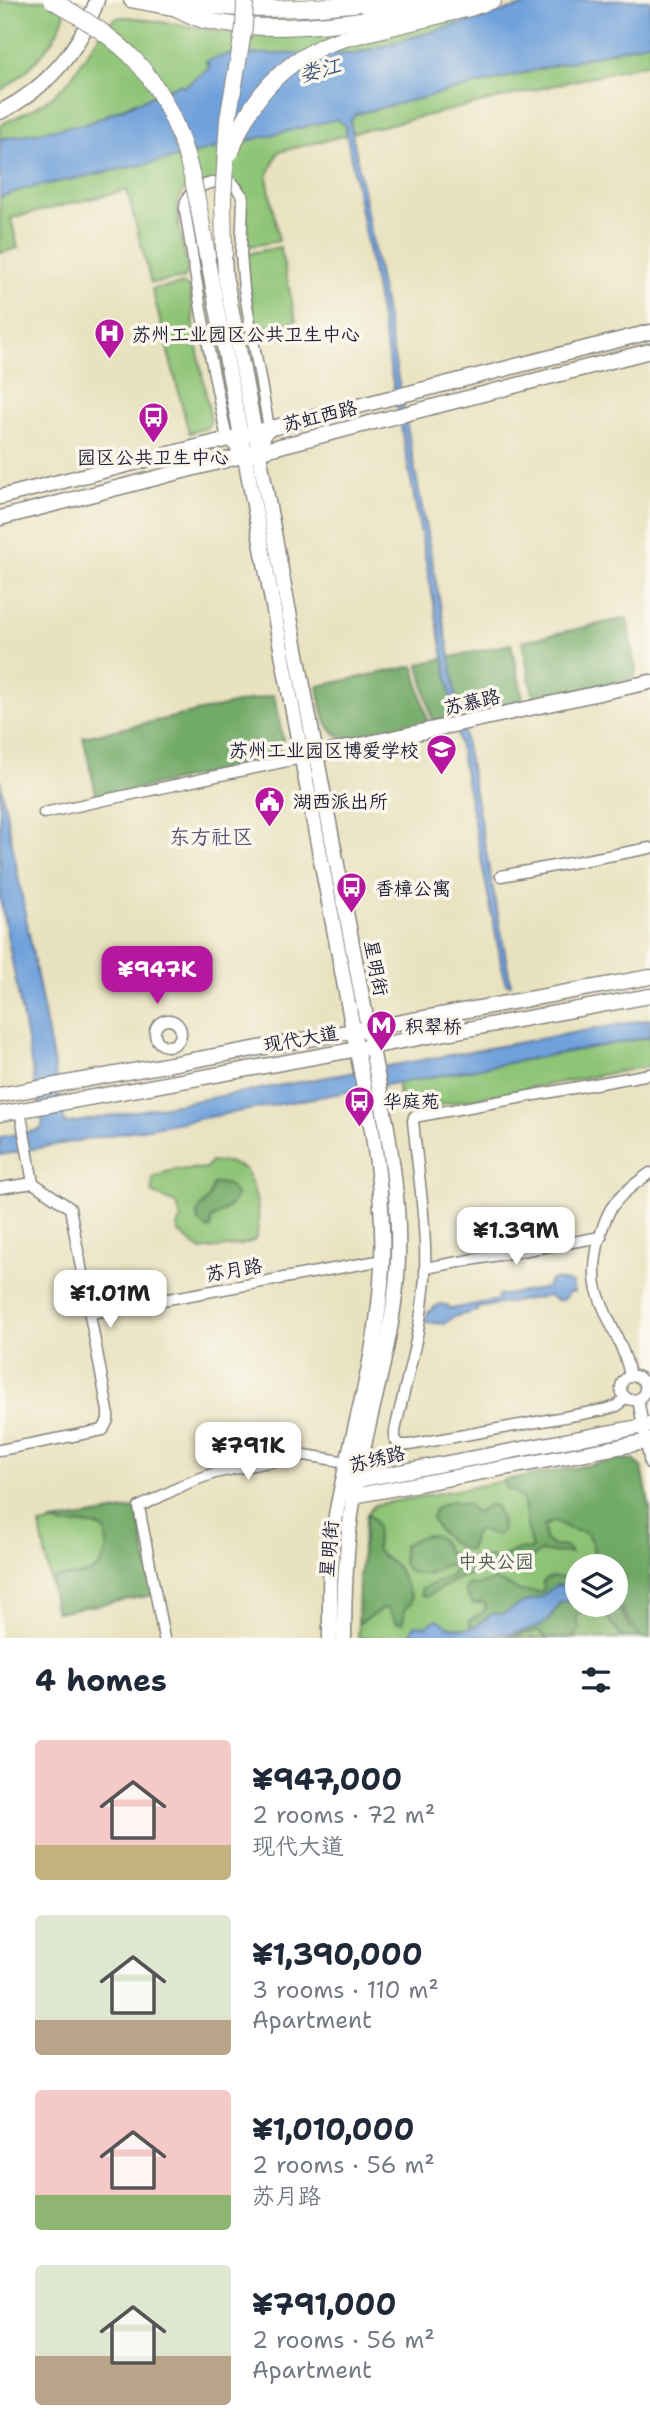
<!DOCTYPE html>
<html lang="en">
<head>
<meta charset="utf-8">
<style>
	:root { --surface:#fff; --page:#f6f6f7; --text:#1f2937; --muted:#747a83; --accent:#b5179e }
	body { margin:0; font-family:"Shantell Sans","LXGW WenKai TC",sans-serif; background:var(--page); color:var(--text); height:100vh; display:flex; flex-direction:column; font-size:26px; white-space:nowrap }
	* { box-sizing:border-box; margin:0 }
	p { font-size:23px; color:var(--muted) }
	.icon { flex:none; width:38px; height:38px; fill:none; stroke:currentColor; stroke-width:2; stroke-linecap:round; stroke-linejoin:round }
	.map { position:relative; height:1638px; overflow:hidden }
	.panel { display:flex; flex-direction:column; background:var(--surface); flex:1 }
	.panel>* { flex:none }
	.tools { position:absolute; left:565px; top:1554px; display:grid; gap:14px }
	.tools a { display:grid; place-items:center; width:63px; height:63px; border-radius:50%; background:var(--surface); box-shadow:0 7px 28px #0002; font-size:35px }
	.price { position:absolute; translate:-50% -60px; padding:0 16px; border-radius:14px; background:#fff; color:#222; font-size:23px; line-height:46px; filter:drop-shadow(0 2px 4px #0008) }
	.price::after { content:''; position:absolute; left:50%; top:42px; width:21px; height:16px; margin-left:-10px; background:inherit; clip-path:polygon(0 0,100% 0,50% 100%) }
	.price.on { background:var(--accent); color:#fff }
	ul { padding:0; list-style:none }
	li { display:flex; align-items:center; gap:21px; height:175px; padding:0 35px }
	li span { display:grid; place-items:center; flex:none; width:196px; height:140px; border-radius:7px; color:#555 }
	li>.icon { margin-inline-start:auto }
	span .icon { width:84px; height:84px; fill:#fffc; stroke-width:1 }
	li b { font-size:30px }
	h2 { display:flex; justify-content:space-between; align-items:center; height:84px; padding:0 35px; font-size:30px }
	.map>svg:first-child { display:block }
	.green { fill:#8ec476; stroke:#587358; stroke-width:2; fill-rule:evenodd }
	.forest { fill:#72aa67; stroke:#4a6651; stroke-width:2 }
	.water { fill:#70a1db; stroke:#49628b; stroke-width:2 }
	.lines { fill:none; stroke-linecap:round; stroke-linejoin:round }
	.minor-casing { stroke:#85827d; stroke-width:13 }
	.major-casing { stroke:#85827d; stroke-width:17 }
	.highway-casing { stroke:#85827d; stroke-width:18 }
	.minor { stroke:#fff; stroke-width:10 }
	.major { stroke:#fff; stroke-width:14 }
	.highway { stroke:#fff; stroke-width:16 }
	.highway-bridge-casing { stroke:#85827d; stroke-width:18; stroke-linecap:butt }
	.highway-bridge { stroke:#fff; stroke-width:16 }
	.labels { text-anchor:middle; dominant-baseline:central; stroke-width:7; stroke-linejoin:round; paint-order:stroke }
	.poi-label { font-size:19px; fill:#22223b; stroke:#fbf7ec; text-anchor:start }
	.street-label { font-size:19px; fill:#22223b; stroke:#fbf7ec }
	.park-label { font-size:19px; fill:#485b50; stroke:#fbf7ec }
	.water-label { font-size:21px; font-style:italic; fill:#41557b; stroke:#fbf7ec }
	.neighbourhood-label { font-size:21px; fill:#595776; stroke:#fbf7ec }
</style>
</head>
<body>
<div class="map">
<svg width="650" height="1638" viewBox="0 0 650 1638">
	<rect width="100%" height="100%" fill="#fbf7ec"/>
	<filter id="ink" filterUnits="userSpaceOnUse"><feTurbulence type="fractalNoise" baseFrequency=".0143" numOctaves="2"/><feDisplacementMap in="SourceGraphic" scale="14" xChannelSelector="R" yChannelSelector="G"/><feConvolveMatrix kernelMatrix="1 2 1 2 8 2 1 2 1" color-interpolation-filters="sRGB"/></filter>
	<filter id="wash" filterUnits="userSpaceOnUse"><feTurbulence type="fractalNoise" baseFrequency=".00686" numOctaves="4" result="noise"/><feDisplacementMap in="SourceGraphic" scale="28" xChannelSelector="R" yChannelSelector="G"/><feGaussianBlur stdDeviation="1.57" result="paint"/><feColorMatrix in="noise" values="0 0 0 0 0 0 0 0 0 0 0 0 0 0 0 0 0 1.4 0 .05"/><feComposite in="paint" operator="in"/></filter>
	<g filter="url(#wash)">
		<rect width="100%" height="100%" fill="#e8e2bf"/>
		<g class="green">
			<path d="M0,0H66C67,34 28,74 0,91Z"/>
			<path d="M452,6L457,25L355,54H230L206,62L211,67L184,87L133,103L89,123L0,139V125C23,114 46,104 65,85C79,70 99,30 113,20C118,16 124,17 129,17L238,34Z"/>
			<path d="M650,42V63L352,133L350,121L356,114Z"/>
			<path d="M337,118L345,125L347,135L278,152L267,177L279,241L245,247L242,188C226,188 206,184 191,187C165,192 185,252 188,270L185,278L151,283L127,190L11,218L18,248L0,253V197L23,189L175,158Z"/>
			<path d="M280,247L296,321L257,330L254,325L245,259L251,253Z"/>
			<path d="M184,284L190,288L195,336L211,421L207,428L189,433L152,289Z"/>
			<path d="M650,1037V1066L400,1112L398,1083Z"/>
			<path d="M211,1162H228L245,1169C256,1190 263,1218 255,1240C240,1248 220,1247 201,1250L179,1233L177,1226L181,1219L177,1204L152,1193L153,1178C177,1165 183,1171 206,1168Z"/>
			<path d="M623,1459L633,1460L642,1467L650,1510V1638H358L362,1547L367,1514L375,1505ZM578,1566H616V1605H578Z"/>
			<path d="M137,1508L153,1595L56,1612L40,1525Z"/>
		</g>
		<g class="forest">
			<path d="M627,618L636,672L632,679L541,699L533,696L522,641Z"/>
			<path d="M511,644L523,697L520,702L432,721L419,664Z"/>
			<path d="M414,666L428,723L356,739C322,739 323,712 318,686Z"/>
			<path d="M274,695L283,739C281,750 276,755 266,760L97,798L83,737Z"/>
			<path d="M218,1183L228,1185L237,1195L231,1205L211,1220V1228L209,1229L198,1221L197,1213L209,1197L213,1184Z"/>
			<path d="M623,1459L633,1460L642,1467L650,1510V1638H642L616,1601V1566H587L583,1561L592,1562L594,1560L593,1544L586,1533L573,1530L554,1521L544,1526L545,1539L553,1546L567,1547L571,1553L540,1552L529,1560L461,1577L426,1597L421,1595V1590C431,1581 454,1582 455,1567C441,1561 439,1571 427,1574C421,1575 414,1573 409,1572L403,1563V1545C417,1538 435,1526 444,1545C448,1552 449,1554 456,1558L481,1556L498,1558L519,1549L530,1550L532,1548C527,1536 526,1504 522,1498C518,1493 512,1492 507,1489L504,1480Z"/>
			<path d="M451,1501L467,1504L477,1513L489,1505H495C499,1512 511,1540 489,1534C486,1533 483,1531 479,1530L473,1536L470,1550C455,1550 440,1533 432,1520C433,1508 439,1505 451,1501Z"/>
			<path d="M137,1508L153,1595L56,1612L51,1588L53,1579C63,1574 76,1578 87,1574C104,1569 110,1547 105,1531C91,1518 70,1530 53,1522Z"/>
			<path d="M367,1514C384,1526 374,1533 377,1551L397,1567L412,1598L411,1603L405,1609L403,1623L396,1622L389,1610L384,1608L358,1624L359,1578Z"/>
			<path d="M570,1568L577,1572V1594L564,1586L539,1598L524,1602L503,1614H492L475,1627L470,1626L469,1620L484,1612L486,1605L483,1602L473,1604L465,1591L468,1584L477,1585L496,1580L521,1591L541,1592L544,1589L543,1582C549,1575 559,1577 567,1578Z"/>
			<path d="M561,1601L577,1602L578,1605H584L583,1609L575,1618L580,1629L573,1638H548L538,1631L513,1637L508,1636L539,1627L550,1619Z"/>
			<path d="M598,1605H616L638,1638H622Z"/>
		</g>
		<g class="water">
			<path d="M543,0H650V42L356,114L350,121L450,657L458,711L454,712L345,125L337,119L175,158L23,189L0,197V139L89,123L180,84L184,87L210,67L206,61L230,54H355Z"/>
			<path d="M463,729L511,985L506,984L504,978L457,733Z"/>
			<path d="M0,780L65,1124L650,1019V1037L0,1155V1137L39,1130L43,1126L0,897Z"/>
			<path d="M555,1279L572,1283L574,1292H569L565,1298L559,1301L548,1296L477,1308V1311L453,1317L444,1324L426,1322L427,1313C436,1307 440,1299 451,1309L498,1300V1296L546,1288L550,1281Z"/>
			<path d="M557,1585L564,1586L577,1594V1602L568,1601L560,1602C554,1610 551,1618 544,1624C519,1638 445,1638 414,1638L415,1635L411,1633L415,1625L426,1626L438,1619L447,1626L466,1629L475,1627L492,1614H503L524,1602L539,1598Z"/>
		</g>
	</g>
	<g filter="url(#ink)">
		<g class="lines">
			<defs>
				<g id="minor">
					<path d="M244,455L227,439L202,315L185,211C183,187 214,179 233,183L243,197L241,254L244,289L269,428L260,450"/>
					<path d="M44,813L301,758"/>
					<path d="M501,876L650,848"/>
					<circle cx="168" cy="1033" r="13"/>
					<path d="M20,1110L33,1183"/>
					<path d="M0,1188L33,1183L70,1208L108,1411V1420L103,1430L0,1450"/>
					<path d="M425,1268L601,1237"/>
					<path d="M91,1313L383,1260"/>
					<circle cx="633" cy="1388" r="12"/>
					<path d="M630,1377C625,1345 606,1321 597,1290C591,1267 599,1231 610,1210C619,1195 636,1183 650,1173"/>
					<path d="M625,1397L617,1406L603,1410L409,1445H401L395,1440V1431C406,1380 422,1329 425,1277C427,1225 418,1172 413,1121L414,1117L650,1074"/>
					<path d="M638,1399L650,1464"/>
					<path d="M164,1638L139,1507L190,1482L215,1473L247,1466L305,1455L353,1463"/>
				</g>
				<g id="major">
					<path d="M131,0L184,10"/>
					<path d="M369,9L421,0"/>
					<path d="M0,112C46,89 80,50 97,0"/>
					<path d="M224,254L225,275L387,1128C395,1177 401,1226 397,1276C391,1351 366,1422 354,1495C346,1542 344,1590 344,1638"/>
					<path d="M207,256L372,1130C382,1189 386,1246 379,1305C371,1376 349,1445 336,1515C329,1556 330,1597 330,1638"/>
					<path d="M0,497L650,332"/>
					<path d="M0,518L650,351"/>
					<path d="M310,756L650,682"/>
					<path d="M0,1095L650,977"/>
					<path d="M0,1114L650,996"/>
					<path d="M351,1483L357,1480L650,1425"/>
					<path d="M346,1492L353,1496L650,1441"/>
				</g>
				<g id="highway">
					<path d="M169,0C238,12 310,11 380,0"/>
					<path d="M178,9C187,13 197,19 208,21C288,37 383,18 462,0"/>
					<path d="M295,62L322,46L342,39L470,8L493,0"/>
					<path d="M223,199L224,254"/>
				</g>
			</defs>
			<use href="#minor" class="minor-casing"/>
			<use href="#major" class="major-casing"/>
			<use href="#highway" class="highway-casing"/>
			<use href="#minor" class="minor"/>
			<use href="#major" class="major"/>
			<use href="#highway" class="highway"/>
			<defs>
				<g id="highway-bridge">
					<path d="M52,0C81,18 112,35 135,60C184,113 196,188 207,256"/>
					<path d="M231,152C243,116 264,84 295,62"/>
					<path d="M223,199L228,119L244,27L245,0"/>
				</g>
			</defs>
			<use href="#highway-bridge" class="highway-bridge-casing"/>
			<use href="#highway-bridge" class="highway-bridge"/>
		</g>
	</g>
	<defs>
		<symbol id="hospital-pin" viewBox="-11 -11 22 30"><path d="M0 17L-7.5 6A9.5 9.5 0 1 1 7.5 6Z" fill="#b5179e" stroke="#fbf7ec"/><path d="M-5-5h3v3.5h4V-5h3V5h-3V1.5h-4V5h-3Z" fill="#fff"/></symbol>
		<symbol id="bus-pin" viewBox="-11 -11 22 30"><path d="M0 17L-7.5 6A9.5 9.5 0 1 1 7.5 6Z" fill="#b5179e" stroke="#fbf7ec"/><path d="M-5-6H5V4H4V6H2V4H-2V6H-4V4H-5ZM-3.5-4V0h7V-4ZM-3.5 1.2v1.5H-2V1.2ZM2 1.2v1.5H3.5V1.2Z" fill="#fff"/></symbol>
		<symbol id="school-pin" viewBox="-11 -11 22 30"><path d="M0 17L-7.5 6A9.5 9.5 0 1 1 7.5 6Z" fill="#b5179e" stroke="#fbf7ec"/><path d="M0-5L7-2L0 1L-7-2ZM-4 1L0 2.5L4 1V4Q0 6-4 4Z" fill="#fff"/></symbol>
		<symbol id="civic-pin" viewBox="-11 -11 22 30"><path d="M0 17L-7.5 6A9.5 9.5 0 1 1 7.5 6Z" fill="#b5179e" stroke="#fbf7ec"/><path d="M-.6-6.5H3V-4.5H.6V-3L4-1V1h2V6H-6V1h2V-1L-.6-3ZM-1.2 2.5V6h2.4V2.5Z" fill="#fff"/></symbol>
		<symbol id="metro-pin" viewBox="-11 -11 22 30"><path d="M0 17L-7.5 6A9.5 9.5 0 1 1 7.5 6Z" fill="#b5179e" stroke="#fbf7ec"/><path d="M-5.5 5V-5H-3L0 0L3-5H5.5V5H3V-.5L0 4L-3-.5V5Z" fill="#fff"/></symbol>
	</defs>
	<g fill-rule="evenodd">
		<use href="#hospital-pin" x="92" y="316" width="35" height="47"/>
		<use href="#bus-pin" x="136" y="400" width="35" height="47"/>
		<use href="#school-pin" x="424" y="732" width="35" height="47"/>
		<use href="#civic-pin" x="252" y="784" width="35" height="47"/>
		<use href="#bus-pin" x="334" y="870" width="35" height="47"/>
		<use href="#metro-pin" x="364" y="1008" width="35" height="47"/>
		<use href="#bus-pin" x="342" y="1084" width="35" height="47"/>
	</g>
	<g class="labels">
		<g class="poi-label">
			<text x="132" y="334">苏州工业园区公共卫生中心</text>
			<text x="153" y="457" text-anchor="middle">园区公共卫生中心</text>
			<text x="419" y="750" text-anchor="end">苏州工业园区博爱学校</text>
			<text x="293" y="801">湖西派出所</text>
			<text x="375" y="888">香樟公寓</text>
			<text x="405" y="1026">积翠桥</text>
			<text x="383" y="1101">华庭苑</text>
		</g>
		<g class="street-label">
			<text transform="translate(320 416) rotate(-14)">苏虹西路</text>
			<text transform="translate(472 702) rotate(-13)">苏慕路</text>
			<text transform="translate(376 968) rotate(79)">星明街</text>
			<text transform="translate(301 1039) rotate(-10)">现代大道</text>
			<text transform="translate(234 1270) rotate(-10)">苏月路</text>
			<text transform="translate(377 1459) rotate(-14)">苏绣路</text>
			<text transform="translate(329 1549) rotate(-85)">星明街</text>
		</g>
		<g class="park-label">
			<text x="496" y="1561">中央公园</text>
		</g>
		<g class="water-label">
			<text transform="translate(320 70) rotate(-14)">娄江</text>
		</g>
		<g class="neighbourhood-label">
			<text x="211" y="837">东方社区</text>
		</g>
	</g>
</svg>
<div class="tools">
<a><svg class="icon" aria-label="layers" viewBox="0 0 24 24"><path d="M12 4l9 5-9 5-9-5zM3 14l9 5 9-5"/></svg></a>
</div>
<b class="price on" style="left:157px;top:1006px">¥947K</b>
<b class="price" style="left:516px;top:1267px">¥1.39M</b>
<b class="price" style="left:110px;top:1330px">¥1.01M</b>
<b class="price" style="left:248px;top:1482px">¥791K</b>
</div>
<section class="panel">
<h2>4 homes<svg class="icon" aria-label="filters" viewBox="0 0 24 24"><path d="M4 7h16M4 17h16"/><circle cx="9" cy="7" r="2"/><circle cx="15" cy="17" r="2"/></svg></h2>
<ul>
<li><span style="background:linear-gradient(#f6c9c9 75%,#c2b280 0)"><svg class="icon" aria-label="home" viewBox="0 0 24 24"><path d="M3 11l9-7 9 7M6 9v11h12V9"/></svg></span><div><b>¥947,000</b><p>2 rooms · 72 m²</p><p>现代大道</p></div></li>
<li><span style="background:linear-gradient(#dfe7d0 75%,#b9a48a 0)"><svg class="icon" aria-label="home" viewBox="0 0 24 24"><path d="M3 11l9-7 9 7M6 9v11h12V9"/></svg></span><div><b>¥1,390,000</b><p>3 rooms · 110 m²</p><p>Apartment</p></div></li>
<li><span style="background:linear-gradient(#f6c9c9 75%,#8fb573 0)"><svg class="icon" aria-label="home" viewBox="0 0 24 24"><path d="M3 11l9-7 9 7M6 9v11h12V9"/></svg></span><div><b>¥1,010,000</b><p>2 rooms · 56 m²</p><p>苏月路</p></div></li>
<li><span style="background:linear-gradient(#dfe7d0 65%,#b9a48a 0)"><svg class="icon" aria-label="home" viewBox="0 0 24 24"><path d="M3 11l9-7 9 7M6 9v11h12V9"/></svg></span><div><b>¥791,000</b><p>2 rooms · 56 m²</p><p>Apartment</p></div></li>
</ul>
</section>
</body>
</html>
